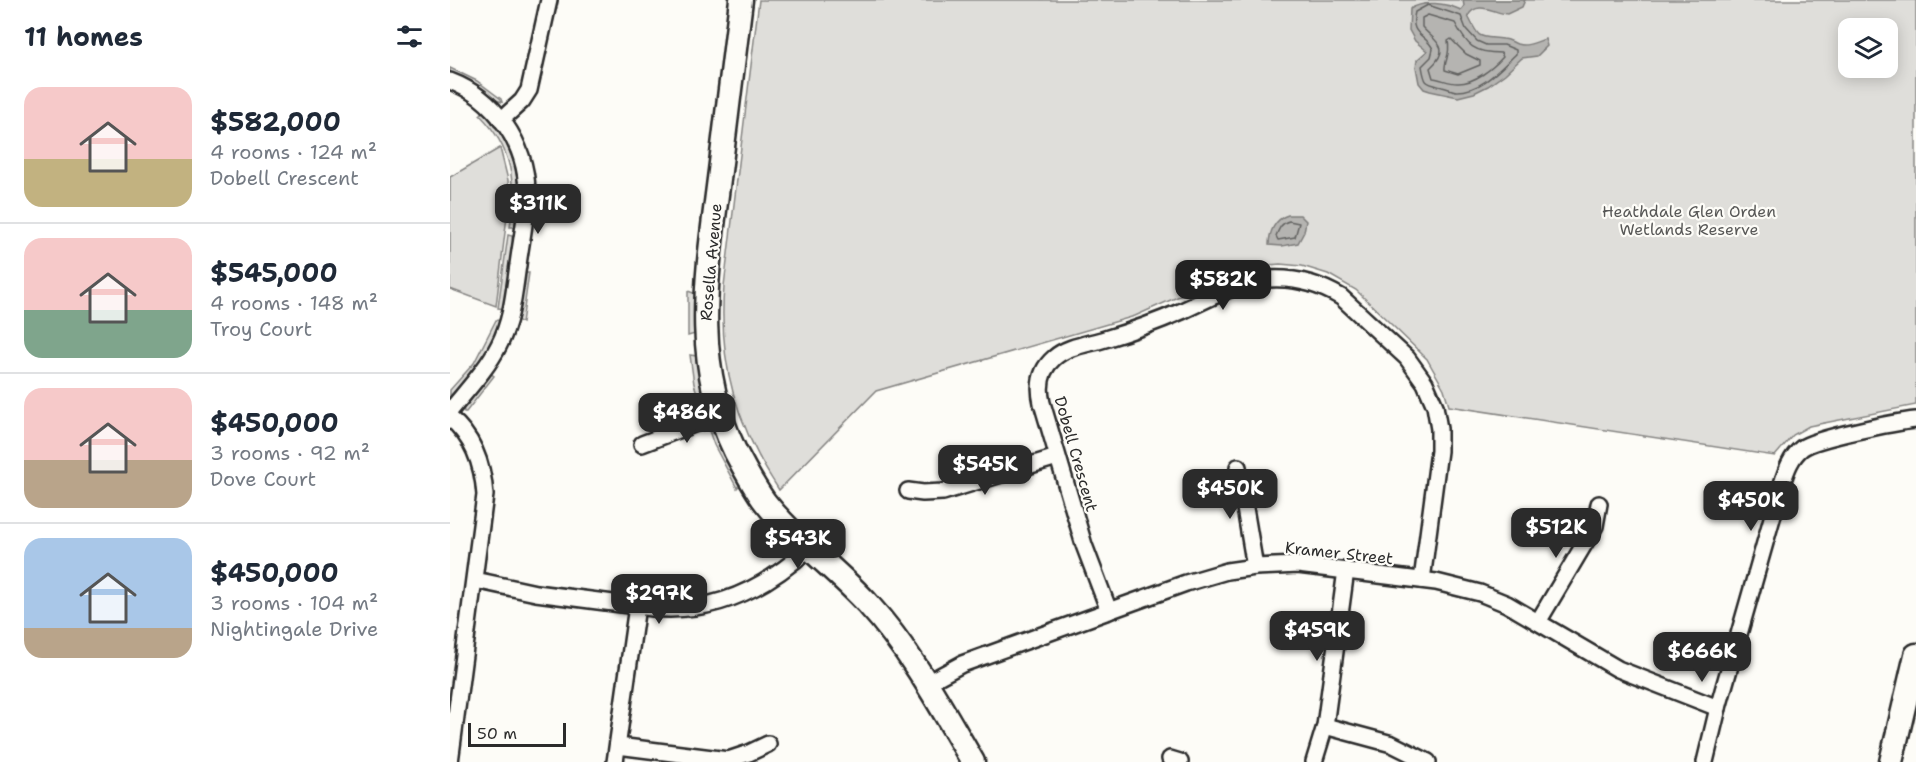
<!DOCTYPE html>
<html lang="en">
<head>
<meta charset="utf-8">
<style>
	:root { --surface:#fff; --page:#f2f2f3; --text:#1f2937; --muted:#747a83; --line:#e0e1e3; --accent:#2b2b2b }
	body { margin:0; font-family:"Shantell Sans",sans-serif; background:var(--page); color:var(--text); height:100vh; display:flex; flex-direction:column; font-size:22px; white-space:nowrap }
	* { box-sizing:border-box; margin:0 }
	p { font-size:20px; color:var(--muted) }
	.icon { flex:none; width:33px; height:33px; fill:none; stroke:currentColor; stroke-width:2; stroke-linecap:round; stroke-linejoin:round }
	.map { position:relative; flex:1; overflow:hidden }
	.panel { display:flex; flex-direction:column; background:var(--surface); width:450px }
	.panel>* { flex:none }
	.controls { position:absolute; left:1388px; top:18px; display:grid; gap:12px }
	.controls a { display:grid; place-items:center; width:60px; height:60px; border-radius:12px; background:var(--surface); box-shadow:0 3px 15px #0003; font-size:30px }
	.scale { position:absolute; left:18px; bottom:15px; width:98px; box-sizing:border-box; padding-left:6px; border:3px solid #2b2b2b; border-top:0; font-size:16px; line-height:21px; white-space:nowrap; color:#2b2b2b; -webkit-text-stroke:4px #fdfcf7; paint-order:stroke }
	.price { position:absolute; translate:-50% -51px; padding:0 14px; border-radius:12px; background:var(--accent); color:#fff; font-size:20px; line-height:39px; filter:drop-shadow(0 2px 3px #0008) }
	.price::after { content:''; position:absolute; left:50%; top:36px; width:18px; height:14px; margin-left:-9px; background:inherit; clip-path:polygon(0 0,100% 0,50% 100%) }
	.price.on { background:#222; color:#fff }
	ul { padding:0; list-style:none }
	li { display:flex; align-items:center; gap:18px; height:150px; padding:0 24px }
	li+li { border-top:2px solid var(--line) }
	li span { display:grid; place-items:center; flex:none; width:168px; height:120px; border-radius:18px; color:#555 }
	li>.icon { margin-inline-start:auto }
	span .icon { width:72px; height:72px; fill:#fffc; stroke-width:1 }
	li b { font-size:26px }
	h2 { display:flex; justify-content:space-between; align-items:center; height:72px; padding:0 24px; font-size:26px }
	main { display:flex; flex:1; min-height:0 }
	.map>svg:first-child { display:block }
	.green { fill:#dfdeda; stroke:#858482; stroke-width:1.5; fill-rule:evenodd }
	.water { fill:#b5b4b1; stroke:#7e7d7b; stroke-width:1.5 }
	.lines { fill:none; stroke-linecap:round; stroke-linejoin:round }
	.shore { stroke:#626261; stroke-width:1.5 }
	.street-casing { stroke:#2b2b2b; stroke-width:20 }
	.secondary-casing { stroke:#2b2b2b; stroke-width:27 }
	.street { stroke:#fdfcf7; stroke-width:15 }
	.secondary { stroke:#fdfcf7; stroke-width:22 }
	.labels { text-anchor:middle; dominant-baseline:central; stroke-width:4.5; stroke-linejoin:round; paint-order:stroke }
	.park-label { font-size:16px; fill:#585857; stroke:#fdfcf7 }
	.street-label { font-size:16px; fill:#2b2b2b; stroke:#fdfcf7 }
</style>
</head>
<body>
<main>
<section class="panel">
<h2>11 homes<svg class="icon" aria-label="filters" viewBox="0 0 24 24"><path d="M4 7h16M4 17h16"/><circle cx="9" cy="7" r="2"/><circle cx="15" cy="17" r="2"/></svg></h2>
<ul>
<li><span style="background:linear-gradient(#f6c9c9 60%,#c2b280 0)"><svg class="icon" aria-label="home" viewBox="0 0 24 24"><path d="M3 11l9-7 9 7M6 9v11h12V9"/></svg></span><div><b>$582,000</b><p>4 rooms · 124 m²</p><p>Dobell Crescent</p></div></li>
<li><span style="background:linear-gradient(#f6c9c9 60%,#7fa58c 0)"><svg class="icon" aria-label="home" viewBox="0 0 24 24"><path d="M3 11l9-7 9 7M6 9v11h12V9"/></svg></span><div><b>$545,000</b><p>4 rooms · 148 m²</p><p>Troy Court</p></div></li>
<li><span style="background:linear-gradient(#f6c9c9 60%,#b9a48a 0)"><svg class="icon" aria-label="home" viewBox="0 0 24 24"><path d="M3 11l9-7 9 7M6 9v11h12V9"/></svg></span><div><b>$450,000</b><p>3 rooms · 92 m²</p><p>Dove Court</p></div></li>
<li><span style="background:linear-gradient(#a9c7e8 75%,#b9a48a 0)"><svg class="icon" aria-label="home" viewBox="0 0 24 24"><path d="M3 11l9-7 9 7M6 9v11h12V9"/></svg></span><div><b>$450,000</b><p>3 rooms · 104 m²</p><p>Nightingale Drive</p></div></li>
</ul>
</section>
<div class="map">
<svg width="1466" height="762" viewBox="0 0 1466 762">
	<rect width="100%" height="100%" fill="#fdfcf7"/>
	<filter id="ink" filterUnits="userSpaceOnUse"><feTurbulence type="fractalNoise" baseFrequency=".0167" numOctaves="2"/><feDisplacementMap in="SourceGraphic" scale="12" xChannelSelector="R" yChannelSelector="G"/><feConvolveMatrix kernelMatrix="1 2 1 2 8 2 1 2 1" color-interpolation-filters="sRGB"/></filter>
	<g filter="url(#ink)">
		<g class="green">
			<path d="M309,0H1466V405L1359,426L1343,435L1325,456L999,406L994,389L977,359L906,290L878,274L852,266L830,264L809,266L781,273L685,316L426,391L329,490C286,425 268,363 274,286ZM1398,28H1437V68H1398Z"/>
			<path d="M0,68L27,81L51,99L52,102L43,99L21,83L0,73Z"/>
			<path d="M33,112H35C67,150 72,180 66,227H60C66,182 63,149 30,115Z"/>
			<path d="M50,148L58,180L59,200L46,306L0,289V177Z"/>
			<path d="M58,235L62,236L63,246L55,309L48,308Z"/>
			<path d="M75,273H79L72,323L66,319L73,274Z"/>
			<path d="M238,291L246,294L245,334L238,336Z"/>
			<path d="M46,320L51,321C40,350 24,370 5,394L0,397V390L24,363Z"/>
			<path d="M240,355L247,356L255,400L252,408L244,384Z"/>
			<path d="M40,373L44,376L16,412H14L13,407Z"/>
			<path d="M259,431L268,438L290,484L287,488L264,445Z"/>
		</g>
		<g class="water">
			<path d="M1013,0H1075L1072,7L1057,14C1044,13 1027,0 1018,16C1030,40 1027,36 1053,39C1059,39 1062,42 1067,44C1077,47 1086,42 1095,39L1097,46L1087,56L1072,58L1055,74L1038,86L1024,93L1008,97L980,91L974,89L969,83L966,67L967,60L977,51L965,41L959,30L960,9C974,0 996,3 1011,10L1014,6Z"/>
			<path d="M838,215H850L856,221L854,232L848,243L832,246L819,245C819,232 825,219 838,215Z"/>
		</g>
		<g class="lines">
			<g class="shore">
				<path d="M978,5L1011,16L1016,29L1027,41L1036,45H1054L1066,50V54C1050,69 1031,92 1006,91C1001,90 997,88 992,87C975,83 975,84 972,66L981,57L983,49C975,33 959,36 965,12Z"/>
				<path d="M978,15L1005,23C1017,46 1024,53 1051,53L1053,57C1043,68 1024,84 1007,83C999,83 991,79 983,78L980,68C1003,47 985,42 972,27V18Z"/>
				<path d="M1001,39L1016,54L1030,61V65L1008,74L995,70C994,61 1001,55 998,41Z"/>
				<path d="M839,221L849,223L845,237L828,240L826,236C829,229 831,223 839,221Z"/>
			</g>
			<defs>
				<g id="street">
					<path d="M0,81C45,98 76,143 77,191C77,215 71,241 68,265C64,292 62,320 49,345C37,369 17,390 0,411"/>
					<path d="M51,120L72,101L79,90L99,0"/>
					<path d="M0,418C23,437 33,466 35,495L0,762"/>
					<path d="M192,444L270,414"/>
					<path d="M788,467L805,567"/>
					<path d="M458,491L473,493L493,492L607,457"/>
					<path d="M25,580L86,593L202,608C263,614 315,589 359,548"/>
					<path d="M659,611L634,545L592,403C588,386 590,370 604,358C617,346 639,344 655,339C682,331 707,322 732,311C759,299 787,282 817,279C844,277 868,283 891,297L957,358L975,383L985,406L989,429V451L972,580"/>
					<path d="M1088,622L1145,526L1149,504"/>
					<path d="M477,683L512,664L736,583L777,571L805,567L848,565L986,582L1030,593L1057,604L1168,669L1268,708"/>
					<path d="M875,726L942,744L978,762"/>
					<path d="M168,746L278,760L299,753L318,744"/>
					<path d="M720,759L730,762"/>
					<path d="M165,762L187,606"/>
					<path d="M864,762L875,726L896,570"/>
					<path d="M1255,762L1268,708L1330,490C1335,475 1339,458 1352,448C1366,438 1446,422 1466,420"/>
				</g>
				<g id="secondary">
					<path d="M291,0C284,57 277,114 270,171C258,269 240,358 285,451C294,468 303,486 315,502C345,540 385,568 418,604C461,651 491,707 523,762"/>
					<path d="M1441,762L1466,655"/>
				</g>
			</defs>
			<use href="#street" class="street-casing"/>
			<use href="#secondary" class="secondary-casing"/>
			<use href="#street" class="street"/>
			<use href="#secondary" class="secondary"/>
		</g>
	</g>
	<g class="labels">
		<g class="park-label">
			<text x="1239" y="211">Heathdale Glen Orden<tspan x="1239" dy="18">Wetlands Reserve</tspan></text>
		</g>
		<g class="street-label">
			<text transform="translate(261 262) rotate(-85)">Rosella Avenue</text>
			<text transform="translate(626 454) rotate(74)">Dobell Crescent</text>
			<text transform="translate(889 553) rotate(6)">Kramer Street</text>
		</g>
	</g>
</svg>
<div class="controls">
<a><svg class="icon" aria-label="layers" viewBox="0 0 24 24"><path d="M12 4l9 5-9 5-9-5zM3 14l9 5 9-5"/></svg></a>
</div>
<div class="scale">50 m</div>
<b class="price" style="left:88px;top:235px">$311K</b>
<b class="price on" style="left:773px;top:311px">$582K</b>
<b class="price" style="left:237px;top:444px">$486K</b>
<b class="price" style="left:535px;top:496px">$545K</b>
<b class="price" style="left:780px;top:520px">$450K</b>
<b class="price" style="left:1301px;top:532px">$450K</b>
<b class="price" style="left:1106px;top:559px">$512K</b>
<b class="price" style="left:348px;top:570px">$543K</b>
<b class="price" style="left:209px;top:625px">$297K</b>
<b class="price" style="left:867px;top:662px">$459K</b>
<b class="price" style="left:1252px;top:683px">$666K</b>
</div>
</main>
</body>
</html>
